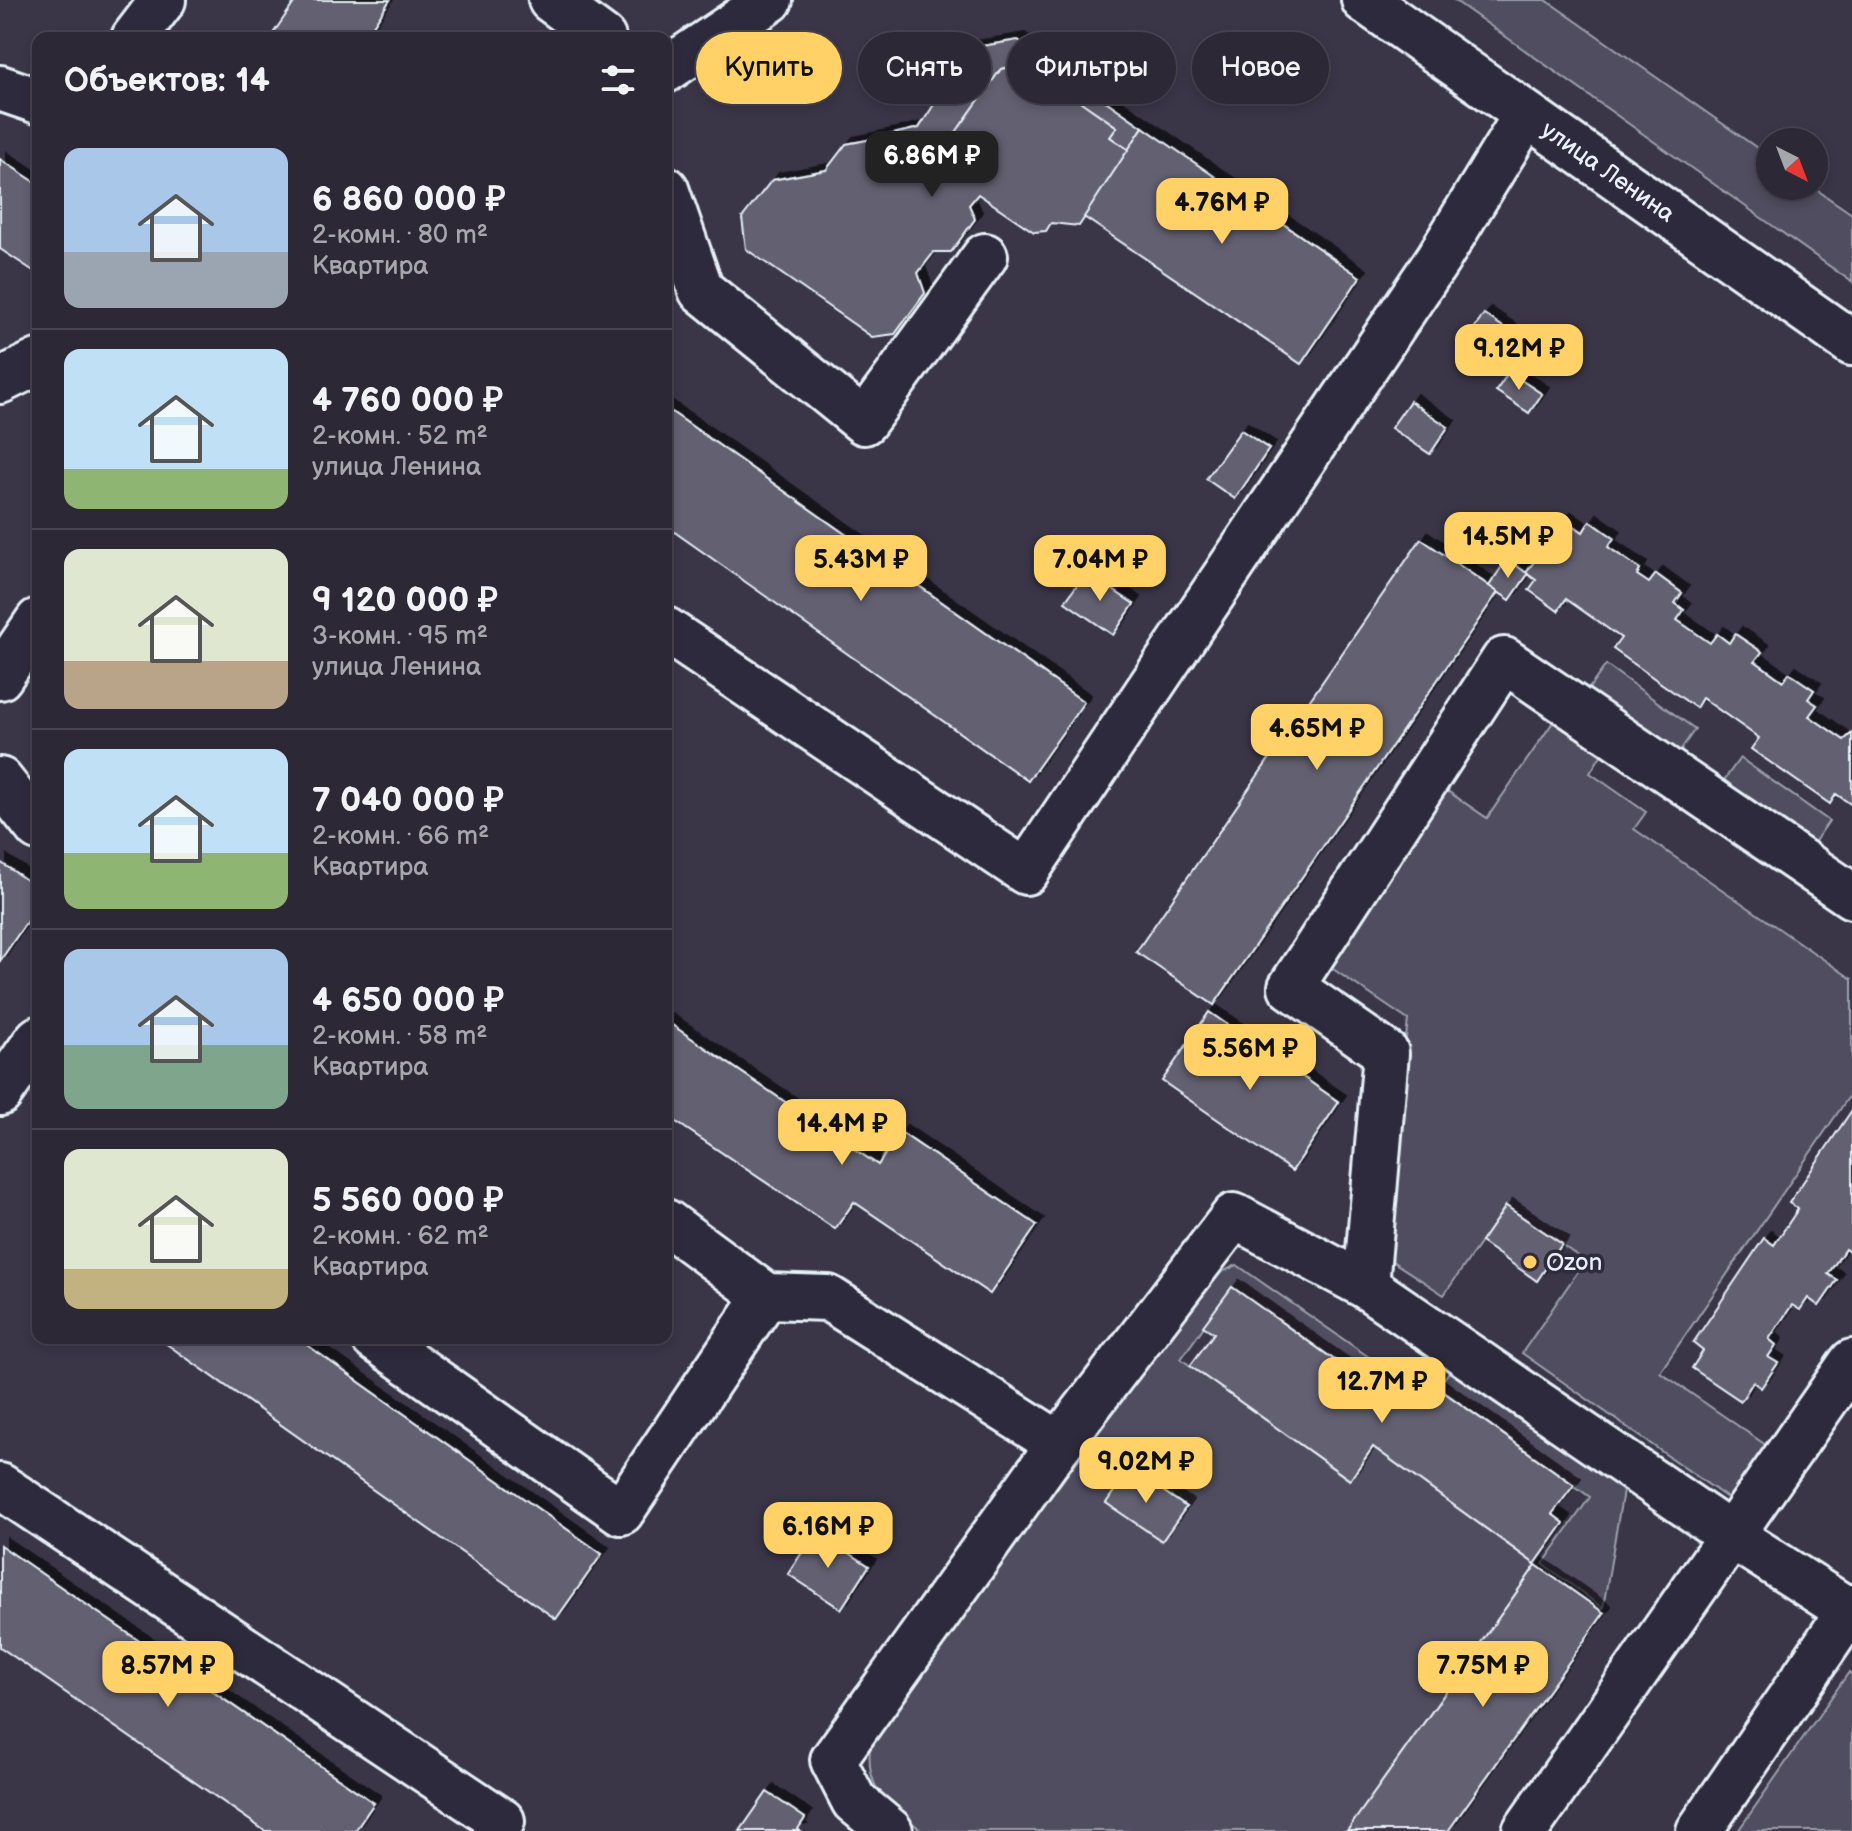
<!DOCTYPE html>
<html lang="ru">
<head>
<meta charset="utf-8">
<style>
	:root { --surface:#2c2836; --page:#383442; --text:#f1f3f6; --muted:#a6a6ad; --line:#484451; --accent:#ffd166 }
	body { margin:0; font-family:"Balsamiq Sans",sans-serif; background:var(--page); color:var(--text); height:100vh; display:flex; flex-direction:column; font-size:30px; white-space:nowrap }
	* { box-sizing:border-box; margin:0 }
	p { font-size:26px; color:var(--muted) }
	.icon { flex:none; width:44px; height:44px; fill:none; stroke:currentColor; stroke-width:2; stroke-linecap:round; stroke-linejoin:round }
	.map { position:relative; flex:1; overflow:hidden }
	.sheet { position:absolute; left:32px; top:32px; width:640px; height:1312px; display:flex; flex-direction:column; background:var(--surface); border-radius:16px; box-shadow:0 4px 12px #0003,0 0 0 2px var(--line) }
	.sheet>* { flex:none }
	.guide { position:absolute; left:696px; top:32px; width:760px; height:72px; display:flex; gap:16px }
	.needle { width:52px; rotate:138deg }
	.buttons { position:absolute; left:1756px; top:128px; display:grid; gap:16px }
	.buttons a { display:grid; place-items:center; width:72px; height:72px; border-radius:50%; background:var(--surface); box-shadow:0 4px 12px #0003,0 0 0 2px var(--line); font-size:40px }
	.price { position:absolute; translate:-50% -68px; padding:0 18px; border-radius:16px; background:var(--accent); color:#111; font-size:26px; line-height:52px; filter:drop-shadow(0 2px 4px #0008) }
	.price::after { content:''; position:absolute; left:50%; top:48px; width:24px; height:18px; margin-left:-12px; background:inherit; clip-path:polygon(0 0,100% 0,50% 100%) }
	.price.active { background:#222; color:#fff }
	ul { padding:0; list-style:none }
	li { display:flex; align-items:center; gap:24px; height:200px; padding:0 32px }
	li+li { border-top:2px solid var(--line) }
	li span { display:grid; place-items:center; flex:none; width:224px; height:160px; border-radius:16px; color:#555 }
	li>.icon { margin-inline-start:auto }
	span .icon { width:96px; height:96px; fill:#fffc; stroke-width:1 }
	li b { font-size:34px }
	h2 { display:flex; justify-content:space-between; align-items:center; height:96px; padding:0 32px; font-size:34px }
	.chip { padding:0 28px; border-radius:36px; background:var(--surface); box-shadow:0 4px 12px #0003,0 0 0 2px var(--line); font-size:28px; line-height:72px }
	.chip.active { background:var(--accent); color:#111 }
	.map>svg:first-child { display:block }
	.green { fill:#504e5f; stroke:#9ca0ac; stroke-width:2 }
	.building { fill:#636171; stroke:#e8f1f8; stroke-width:2; filter:url(#shadow) }
	.lines { fill:none; stroke-linecap:round; stroke-linejoin:round }
	.minor-casing { stroke:#e8f1f8; stroke-width:50 }
	.major-casing { stroke:#e8f1f8; stroke-width:50 }
	.minor { stroke:#2f2a3d; stroke-width:44 }
	.major { stroke:#2f2a3d; stroke-width:44 }
	.poi-dot { fill:#ffd166; stroke:#2f2a3d; stroke-width:3 }
	.labels { text-anchor:middle; dominant-baseline:central; stroke-width:7; stroke-linejoin:round; paint-order:stroke }
	.street-label { font-size:24px; fill:#e8f1f8; stroke:#2f2a3d }
	.poi-label { font-size:24px; fill:#e8f1f8; stroke:#2f2a3d; text-anchor:start }
</style>
</head>
<body>
<div class="map">
<svg width="1852" height="1831" viewBox="0 0 1852 1831">
	<defs>
		<filter id="shadow"><feDropShadow dx="7" dy="-7" stdDeviation="0" flood-color="#0009"/></filter>
	</defs>
	<rect width="100%" height="100%" fill="#3a3648"/>
	<filter id="ink" filterUnits="userSpaceOnUse"><feTurbulence type="fractalNoise" baseFrequency=".0125" numOctaves="2"/><feDisplacementMap in="SourceGraphic" scale="16" xChannelSelector="R" yChannelSelector="G"/><feConvolveMatrix kernelMatrix="1 2 1 2 8 2 1 2 1" color-interpolation-filters="sRGB"/></filter>
	<g filter="url(#ink)">
		<g class="green">
			<path d="M1454,0H1546L1770,157V186H1811L1852,214V282Z"/>
			<path d="M1606,665L1695,729L1677,755L1587,691Z"/>
			<path d="M1560,712L1608,744L1590,773L1646,812L1634,829L1852,979V1092L1660,1372L1773,1450L1736,1504L1522,1353L1585,1261L1506,1206L1444,1295L1392,1261L1383,1235L1408,1020L1327,965L1443,788L1487,818Z"/>
			<path d="M1740,758L1829,821L1811,847L1722,783Z"/>
			<path d="M1237,1265L1376,1362L1363,1380L1232,1287L1181,1359L1349,1480L1373,1447L1536,1565L1347,1831H923C885,1802 863,1789 871,1738L1163,1346L1159,1343L1207,1279Z"/>
			<path d="M1455,1364L1624,1485L1603,1608L1543,1564L1590,1497L1438,1387Z"/>
			<path d="M1849,1672L1852,1675V1831H1738Z"/>
		</g>
		<g class="building">
			<path d="M296,0H390L365,38H270Z"/>
			<path d="M1018,40L1143,127L1129,150L1110,137L1117,127L1026,64L1001,69L922,180L867,140L919,128L970,48Z"/>
			<path d="M1026,64L1117,127L1110,137L1129,150L1079,226L1051,223L1046,231L1034,232L978,194L969,205L975,219L951,252H934L918,273L925,293L895,334L872,337L746,249L742,218L772,180L826,170L846,144L867,140L922,180L1001,69Z"/>
			<path d="M1143,127L1360,277L1301,364L1084,217Z"/>
			<path d="M0,159L38,184V274L0,249Z"/>
			<path d="M1484,314L1509,331L1499,346L1474,329Z"/>
			<path d="M1509,372L1542,394L1529,413L1496,391Z"/>
			<path d="M1410,401L1448,427L1430,454L1391,428Z"/>
			<path d="M666,408L1084,702L1028,781L666,526Z"/>
			<path d="M1241,430L1269,449L1235,499L1206,479Z"/>
			<path d="M1564,519L1583,532L1590,521L1614,538L1608,547L1640,569L1637,575L1649,583L1656,574L1682,593L1675,603L1684,610L1677,620L1710,643L1717,634L1729,643L1735,634L1762,652L1755,661L1783,681L1789,673L1814,690L1808,699L1817,705L1809,716L1844,740L1852,733V805L1836,794L1830,804L1751,749L1759,738L1702,698L1696,708L1613,649L1621,638L1566,599L1558,611L1529,590L1536,580L1526,573Z"/>
			<path d="M1421,539L1498,592L1214,1005L1136,952Z"/>
			<path d="M1507,559L1528,574L1510,600L1489,586Z"/>
			<path d="M1086,572L1134,604L1113,635L1065,602Z"/>
			<path d="M0,862L38,888V905L0,961Z"/>
			<path d="M1209,1012L1339,1102L1292,1171L1162,1081Z"/>
			<path d="M666,1021L878,1165L900,1132L1037,1225L990,1294L854,1202L835,1229L666,1115Z"/>
			<path d="M1852,1110V1254L1845,1249L1828,1274L1837,1280L1819,1306L1808,1298L1800,1310L1792,1305L1769,1339L1776,1345L1768,1357L1778,1363L1761,1388L1753,1382L1741,1401L1692,1368L1703,1351L1693,1343L1764,1238L1774,1245L1798,1209L1789,1203Z"/>
			<path d="M1506,1206L1562,1244L1537,1281L1481,1242Z"/>
			<path d="M1232,1287L1395,1403L1417,1373L1574,1485L1552,1514L1564,1523L1535,1564L1373,1447L1350,1480L1190,1366L1214,1333L1203,1326Z"/>
			<path d="M158,1338H297L602,1554L556,1619Z"/>
			<path d="M1130,1468L1186,1507L1162,1541L1106,1503Z"/>
			<path d="M816,1531L869,1566L841,1609L788,1574Z"/>
			<path d="M0,1545L374,1803L355,1831H265L0,1647Z"/>
			<path d="M1536,1565L1604,1613L1448,1831H1347Z"/>
			<path d="M767,1792L805,1818L798,1829L800,1831H740Z"/>
		</g>
		<g class="lines">
			<defs>
				<g id="minor">
					<path d="M551,0L603,38"/>
					<path d="M134,38L163,0"/>
					<path d="M666,70L770,0"/>
					<path d="M0,88L38,101"/>
					<path d="M666,189L701,290L864,422L985,256"/>
					<path d="M0,381L38,362"/>
					<path d="M666,630L1026,872L1438,259L1526,115"/>
					<path d="M0,677L38,621"/>
					<path d="M0,780L38,828"/>
					<path d="M0,1093L38,1039"/>
					<path d="M666,1222L766,1296L828,1298L1059,1444"/>
					<path d="M1366,1286L1386,1053L1291,987L1504,660L1852,896"/>
					<path d="M374,1338L621,1512L766,1296"/>
					<path d="M0,1486L502,1821L496,1831"/>
					<path d="M890,1831L854,1801L833,1760L1059,1444L1234,1216L1366,1286L1729,1534L1849,1611"/>
					<path d="M1525,1831L1852,1362"/>
					<path d="M1699,1831L1852,1607"/>
				</g>
				<path id="major" d="M1364,0L1852,343"/>
			</defs>
			<use href="#minor" class="minor-casing"/>
			<use href="#major" class="major-casing"/>
			<use href="#minor" class="minor"/>
			<use href="#major" class="major"/>
		</g>
	</g>
	<circle class="poi-dot" cx="1530" cy="1262" r="8"/>
	<g class="labels">
		<g class="street-label">
			<text transform="translate(1608 172) rotate(35)">улица Ленина</text>
		</g>
		<g class="poi-label">
			<text x="1546" y="1262">Ozon</text>
		</g>
	</g>
</svg>
<div class="buttons">
<a><svg class="needle" viewBox="-14 -14 28 28"><path d="M0-13l5 13h-10z" fill="#e53935"/><path d="M0 13l5-13h-10z" fill="#a6a6ad"/></svg></a>
</div>
<b class="price active" style="left:932px;top:199px">6.86M ₽</b>
<b class="price" style="left:1222px;top:246px">4.76M ₽</b>
<b class="price" style="left:1519px;top:392px">9.12M ₽</b>
<b class="price" style="left:1508px;top:580px">14.5M ₽</b>
<b class="price" style="left:861px;top:603px">5.43M ₽</b>
<b class="price" style="left:1100px;top:603px">7.04M ₽</b>
<b class="price" style="left:1317px;top:772px">4.65M ₽</b>
<b class="price" style="left:1250px;top:1092px">5.56M ₽</b>
<b class="price" style="left:842px;top:1167px">14.4M ₽</b>
<b class="price" style="left:1382px;top:1425px">12.7M ₽</b>
<b class="price" style="left:1146px;top:1505px">9.02M ₽</b>
<b class="price" style="left:828px;top:1570px">6.16M ₽</b>
<b class="price" style="left:168px;top:1709px">8.57M ₽</b>
<b class="price" style="left:1483px;top:1709px">7.75M ₽</b>
<div class="guide">
<a class="chip active">Купить</a>
<a class="chip">Снять</a>
<a class="chip">Фильтры</a>
<a class="chip">Новое</a>
</div>
<section class="sheet">
<h2>Объектов: 14<svg class="icon" aria-label="filters" viewBox="0 0 24 24"><path d="M4 7h16M4 17h16"/><circle cx="9" cy="7" r="2"/><circle cx="15" cy="17" r="2"/></svg></h2>
<ul>
<li><span style="background:linear-gradient(#a9c7e8 65%,#9aa5b1 0)"><svg class="icon" aria-label="home" viewBox="0 0 24 24"><path d="M3 11l9-7 9 7M6 9v11h12V9"/></svg></span><div><b>6 860 000 ₽</b><p>2-комн. · 80 m²</p><p>Квартира</p></div></li>
<li><span style="background:linear-gradient(#bfe0f5 75%,#8fb573 0)"><svg class="icon" aria-label="home" viewBox="0 0 24 24"><path d="M3 11l9-7 9 7M6 9v11h12V9"/></svg></span><div><b>4 760 000 ₽</b><p>2-комн. · 52 m²</p><p>улица Ленина</p></div></li>
<li><span style="background:linear-gradient(#dfe7d0 70%,#b9a48a 0)"><svg class="icon" aria-label="home" viewBox="0 0 24 24"><path d="M3 11l9-7 9 7M6 9v11h12V9"/></svg></span><div><b>9 120 000 ₽</b><p>3-комн. · 95 m²</p><p>улица Ленина</p></div></li>
<li><span style="background:linear-gradient(#bfe0f5 65%,#8fb573 0)"><svg class="icon" aria-label="home" viewBox="0 0 24 24"><path d="M3 11l9-7 9 7M6 9v11h12V9"/></svg></span><div><b>7 040 000 ₽</b><p>2-комн. · 66 m²</p><p>Квартира</p></div></li>
<li><span style="background:linear-gradient(#a9c7e8 60%,#7fa58c 0)"><svg class="icon" aria-label="home" viewBox="0 0 24 24"><path d="M3 11l9-7 9 7M6 9v11h12V9"/></svg></span><div><b>4 650 000 ₽</b><p>2-комн. · 58 m²</p><p>Квартира</p></div></li>
<li><span style="background:linear-gradient(#dfe7d0 75%,#c2b280 0)"><svg class="icon" aria-label="home" viewBox="0 0 24 24"><path d="M3 11l9-7 9 7M6 9v11h12V9"/></svg></span><div><b>5 560 000 ₽</b><p>2-комн. · 62 m²</p><p>Квартира</p></div></li>
</ul>
</section>
</div>
</body>
</html>
